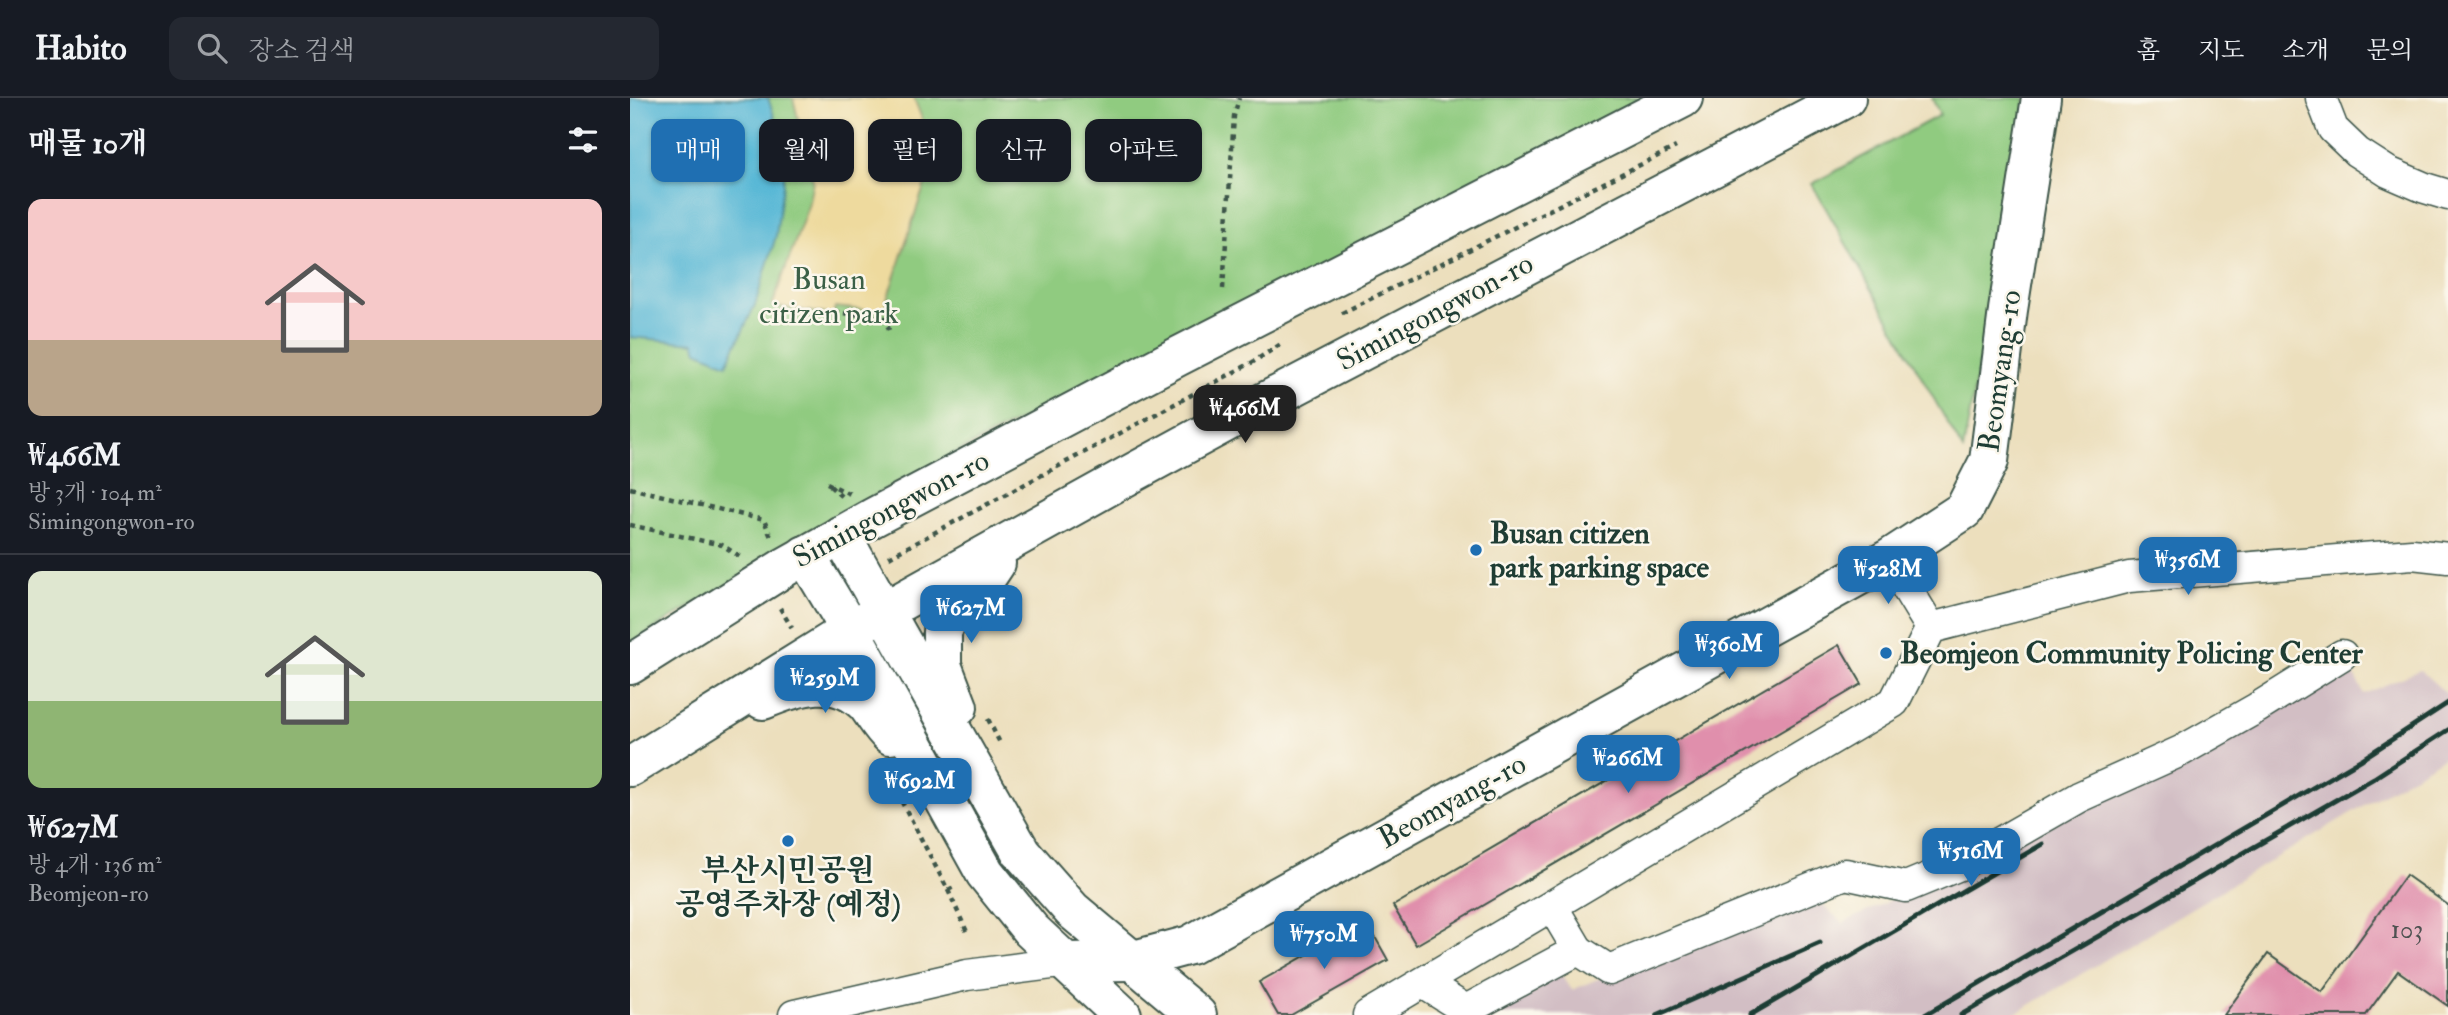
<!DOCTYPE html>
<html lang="ko">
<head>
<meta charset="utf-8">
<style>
	:root { --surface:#171b24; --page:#242831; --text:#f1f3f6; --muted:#9ea1a6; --line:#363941; --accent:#1f6fb2 }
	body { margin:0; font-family:"IM FELL Double Pica","Noto Serif KR",serif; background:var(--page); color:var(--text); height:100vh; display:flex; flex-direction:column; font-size:26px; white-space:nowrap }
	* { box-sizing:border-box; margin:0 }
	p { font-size:23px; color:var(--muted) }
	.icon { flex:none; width:38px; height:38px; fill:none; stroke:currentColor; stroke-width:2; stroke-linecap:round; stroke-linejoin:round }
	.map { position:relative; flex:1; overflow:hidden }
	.sheet { display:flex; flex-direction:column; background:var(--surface); width:630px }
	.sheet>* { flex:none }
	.hud { position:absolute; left:21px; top:21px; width:665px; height:63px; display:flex; gap:14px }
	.price { position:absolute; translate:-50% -60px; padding:0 16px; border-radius:14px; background:var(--accent); color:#fff; font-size:23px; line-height:46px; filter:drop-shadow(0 2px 4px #0008) }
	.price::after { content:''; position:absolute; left:50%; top:42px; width:21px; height:16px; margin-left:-10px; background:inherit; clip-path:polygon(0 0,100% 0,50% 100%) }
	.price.selected { background:#222; color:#fff }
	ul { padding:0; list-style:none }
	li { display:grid; align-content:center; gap:14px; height:371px; padding:0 28px }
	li+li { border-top:2px solid var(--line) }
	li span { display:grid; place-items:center; height:217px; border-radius:14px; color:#555 }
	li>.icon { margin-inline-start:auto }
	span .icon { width:126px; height:126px; fill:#fffc; stroke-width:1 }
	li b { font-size:30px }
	h2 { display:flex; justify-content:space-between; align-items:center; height:84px; padding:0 28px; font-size:30px }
	.pill { padding:0 24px; border-radius:14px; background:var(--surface); box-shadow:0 2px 5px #0004; font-size:24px; line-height:63px }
	.pill.selected { background:var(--accent); color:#fff }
	header { display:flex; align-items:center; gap:42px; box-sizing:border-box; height:98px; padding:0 35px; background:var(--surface); border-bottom:2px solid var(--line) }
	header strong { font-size:33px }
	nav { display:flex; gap:38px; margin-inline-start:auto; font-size:24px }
	.search { width:490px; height:63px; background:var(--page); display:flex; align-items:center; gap:18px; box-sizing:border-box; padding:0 24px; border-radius:14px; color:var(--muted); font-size:26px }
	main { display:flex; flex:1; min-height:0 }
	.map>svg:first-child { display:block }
	.industrial { fill:#d2bec4 }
	.green { fill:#90cb80; stroke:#58845a; stroke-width:2 }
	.sand { fill:#eeda9e; stroke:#868c69; stroke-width:2 }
	.water { fill:#58b8d6; stroke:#3c7a85; stroke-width:2 }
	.building { fill:#e08fac }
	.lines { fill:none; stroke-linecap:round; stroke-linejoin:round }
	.street-casing { stroke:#3e5549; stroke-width:33 }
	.secondary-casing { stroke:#3e5549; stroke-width:42 }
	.path { stroke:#3e5549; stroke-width:4.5; stroke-dasharray:5 5; stroke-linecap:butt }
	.street { stroke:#fff; stroke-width:30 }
	.secondary { stroke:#fff; stroke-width:38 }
	.rail { stroke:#1f3d34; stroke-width:5 }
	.poi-dot { fill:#1f6fb2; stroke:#fbf7ec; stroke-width:2.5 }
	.labels { text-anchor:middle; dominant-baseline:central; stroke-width:5; stroke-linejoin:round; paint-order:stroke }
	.number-label { font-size:26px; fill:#4f5252 }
	.park-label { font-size:30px; fill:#3b6047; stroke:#fbf7ec }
	.street-label { font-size:30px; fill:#1f3d34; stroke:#fbf7ec }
	.poi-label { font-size:30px; font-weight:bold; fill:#1f3d34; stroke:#fbf7ec; text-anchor:start }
</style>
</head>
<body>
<header>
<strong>Habito</strong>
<div class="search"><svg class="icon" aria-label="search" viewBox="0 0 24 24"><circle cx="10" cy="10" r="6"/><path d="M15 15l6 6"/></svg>장소 검색</div>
<nav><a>홈</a><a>지도</a><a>소개</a><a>문의</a></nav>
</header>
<main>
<section class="sheet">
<h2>매물 10개<svg class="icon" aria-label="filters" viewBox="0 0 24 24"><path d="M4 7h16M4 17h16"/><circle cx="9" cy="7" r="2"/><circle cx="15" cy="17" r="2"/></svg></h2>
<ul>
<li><span style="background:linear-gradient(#f6c9c9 65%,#b9a48a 0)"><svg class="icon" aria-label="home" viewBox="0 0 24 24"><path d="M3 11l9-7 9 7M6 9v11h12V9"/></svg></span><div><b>₩466M</b><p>방 3개 · 104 m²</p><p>Simingongwon-ro</p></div></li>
<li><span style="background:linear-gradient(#dfe7d0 60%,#8fb573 0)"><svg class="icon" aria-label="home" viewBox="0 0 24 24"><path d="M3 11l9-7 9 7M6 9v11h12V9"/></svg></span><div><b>₩627M</b><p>방 4개 · 136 m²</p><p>Beomjeon-ro</p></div></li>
</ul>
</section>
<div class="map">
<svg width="1818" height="917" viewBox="0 0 1818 917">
	<rect width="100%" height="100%" fill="#fbf7ec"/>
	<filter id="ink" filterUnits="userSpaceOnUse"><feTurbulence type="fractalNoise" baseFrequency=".0143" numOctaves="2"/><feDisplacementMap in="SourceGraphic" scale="14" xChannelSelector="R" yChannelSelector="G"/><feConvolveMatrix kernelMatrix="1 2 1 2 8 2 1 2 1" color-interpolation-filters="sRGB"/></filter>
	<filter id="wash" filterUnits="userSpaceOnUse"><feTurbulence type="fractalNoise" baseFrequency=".00686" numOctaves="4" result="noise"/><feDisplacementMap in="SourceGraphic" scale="28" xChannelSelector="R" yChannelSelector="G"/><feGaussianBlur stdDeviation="1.57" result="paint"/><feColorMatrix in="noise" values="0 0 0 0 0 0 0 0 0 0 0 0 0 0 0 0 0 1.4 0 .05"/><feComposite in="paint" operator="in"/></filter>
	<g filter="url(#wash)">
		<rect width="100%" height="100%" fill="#ecdfbd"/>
		<path class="industrial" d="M1718,565L1734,596L1790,572L1818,597V657L1383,917H826L922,863L942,892L1176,792L1213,825L1416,727Z"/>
		<g class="green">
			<path d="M0,0H1023L264,386L0,545Z"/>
			<path d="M1302,0H1395L1393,30L1333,352L1182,86L1310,17Z"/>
		</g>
		<path class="sand" d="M163,0H284L305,55L253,214L205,209L203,217L142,208L178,108L183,83Z"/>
		<path class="water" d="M0,0H138L157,57L146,138L125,207L97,266L67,253L64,245L0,239Z"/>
		<g id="blocks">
			<g class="building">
				<path d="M1209,547L1232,586L786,847L763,808Z"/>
				<path d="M1776,777L1818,807V908L1768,873L1736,917H1594L1638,856L1692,894Z"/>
				<path d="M736,823L758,862L661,917H648L629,884Z"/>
			</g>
		</g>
	</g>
	<g filter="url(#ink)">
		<use href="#blocks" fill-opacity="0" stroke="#3e5549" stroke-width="2"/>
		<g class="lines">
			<defs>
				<g id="street">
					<path d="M1691,0L1703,31L1727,54L1758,74L1795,90L1818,97"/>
					<path d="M1259,461L1301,530"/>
					<path d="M948,852L979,872L1215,776L1276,789L1332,766L1449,699L1551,653L1627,610L1712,557"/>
					<path d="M793,885L836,912L948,852L922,808"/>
					<path d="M164,917L337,877L438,864"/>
					<path d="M738,917L1264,604L1301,530L1499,479L1782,456L1818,460"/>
				</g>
				<g id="secondary">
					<path d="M211,437L391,754L442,812L567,917"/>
					<path d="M175,457L220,532L355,775L401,832L492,917"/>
					<path d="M0,567L155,469L244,419L547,259L1053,0"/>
					<path d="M133,602C169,587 206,575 236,606C244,616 250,628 260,637"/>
					<path d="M328,609L312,567V533L329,501L358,477L366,465"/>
					<path d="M0,669L220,532L499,377L604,320L1216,0"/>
					<path d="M438,864L500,863L560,847L1259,461L1334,412L1359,363L1378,212L1411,0"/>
				</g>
			</defs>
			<use href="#street" class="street-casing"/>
			<use href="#secondary" class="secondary-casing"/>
			<g class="path">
				<path d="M593,191L604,18L609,0"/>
				<path d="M204,214L255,220L259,232"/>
				<path d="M712,215L1046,49"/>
				<path d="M197,385L220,396"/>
				<path d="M200,388L214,401"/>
				<path d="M0,390L134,422L141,439"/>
				<path d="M0,427L92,447L112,460"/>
				<path d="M259,459L623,264L654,244"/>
				<path d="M150,510L162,530"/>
				<path d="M358,621L370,645"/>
				<path d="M253,668L318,792L326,788"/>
				<path d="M318,792L337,834"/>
			</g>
			<use href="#street" class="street"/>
			<use href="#secondary" class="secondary"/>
			<g class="rail">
				<path d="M1027,917L1190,845"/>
				<path d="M1120,917L1413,746"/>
				<path d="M1295,917L1732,661L1818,605"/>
				<path d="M1331,917L1744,680L1818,632"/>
			</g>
		</g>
	</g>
	<g class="poi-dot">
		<circle cx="846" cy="452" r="7"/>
		<circle cx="1256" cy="555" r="7"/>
		<circle cx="158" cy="743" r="7"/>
	</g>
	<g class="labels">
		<g class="number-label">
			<text x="1777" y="832">103</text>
		</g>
		<g class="park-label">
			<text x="199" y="181">Busan<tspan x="199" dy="34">citizen park</tspan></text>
		</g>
		<g class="street-label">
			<text transform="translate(805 214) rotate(-28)">Simingongwon-ro</text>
			<text transform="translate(1370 273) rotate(-82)">Beomyang-ro</text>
			<text transform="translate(261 411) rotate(-28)">Simingongwon-ro</text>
			<text transform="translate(822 703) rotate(-29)">Beomyang-ro</text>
		</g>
		<g class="poi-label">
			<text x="860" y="435">Busan citizen<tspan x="860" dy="34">park parking space</tspan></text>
			<text x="1270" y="555">Beomjeon Community Policing Center</text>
			<text x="158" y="772" text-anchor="middle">부산시민공원<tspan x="158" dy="34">공영주차장 (예정)</tspan></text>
		</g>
	</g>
</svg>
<b class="price selected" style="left:615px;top:347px">₩466M</b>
<b class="price" style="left:1558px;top:499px">₩356M</b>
<b class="price" style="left:1258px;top:508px">₩528M</b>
<b class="price" style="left:341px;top:547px">₩627M</b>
<b class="price" style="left:1099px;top:583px">₩360M</b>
<b class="price" style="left:195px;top:617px">₩259M</b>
<b class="price" style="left:998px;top:697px">₩266M</b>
<b class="price" style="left:290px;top:720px">₩692M</b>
<b class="price" style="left:1341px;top:790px">₩516M</b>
<b class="price" style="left:694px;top:873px">₩750M</b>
<div class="hud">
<a class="pill selected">매매</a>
<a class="pill">월세</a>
<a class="pill">필터</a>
<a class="pill">신규</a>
<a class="pill">아파트</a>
</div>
</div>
</main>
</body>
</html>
